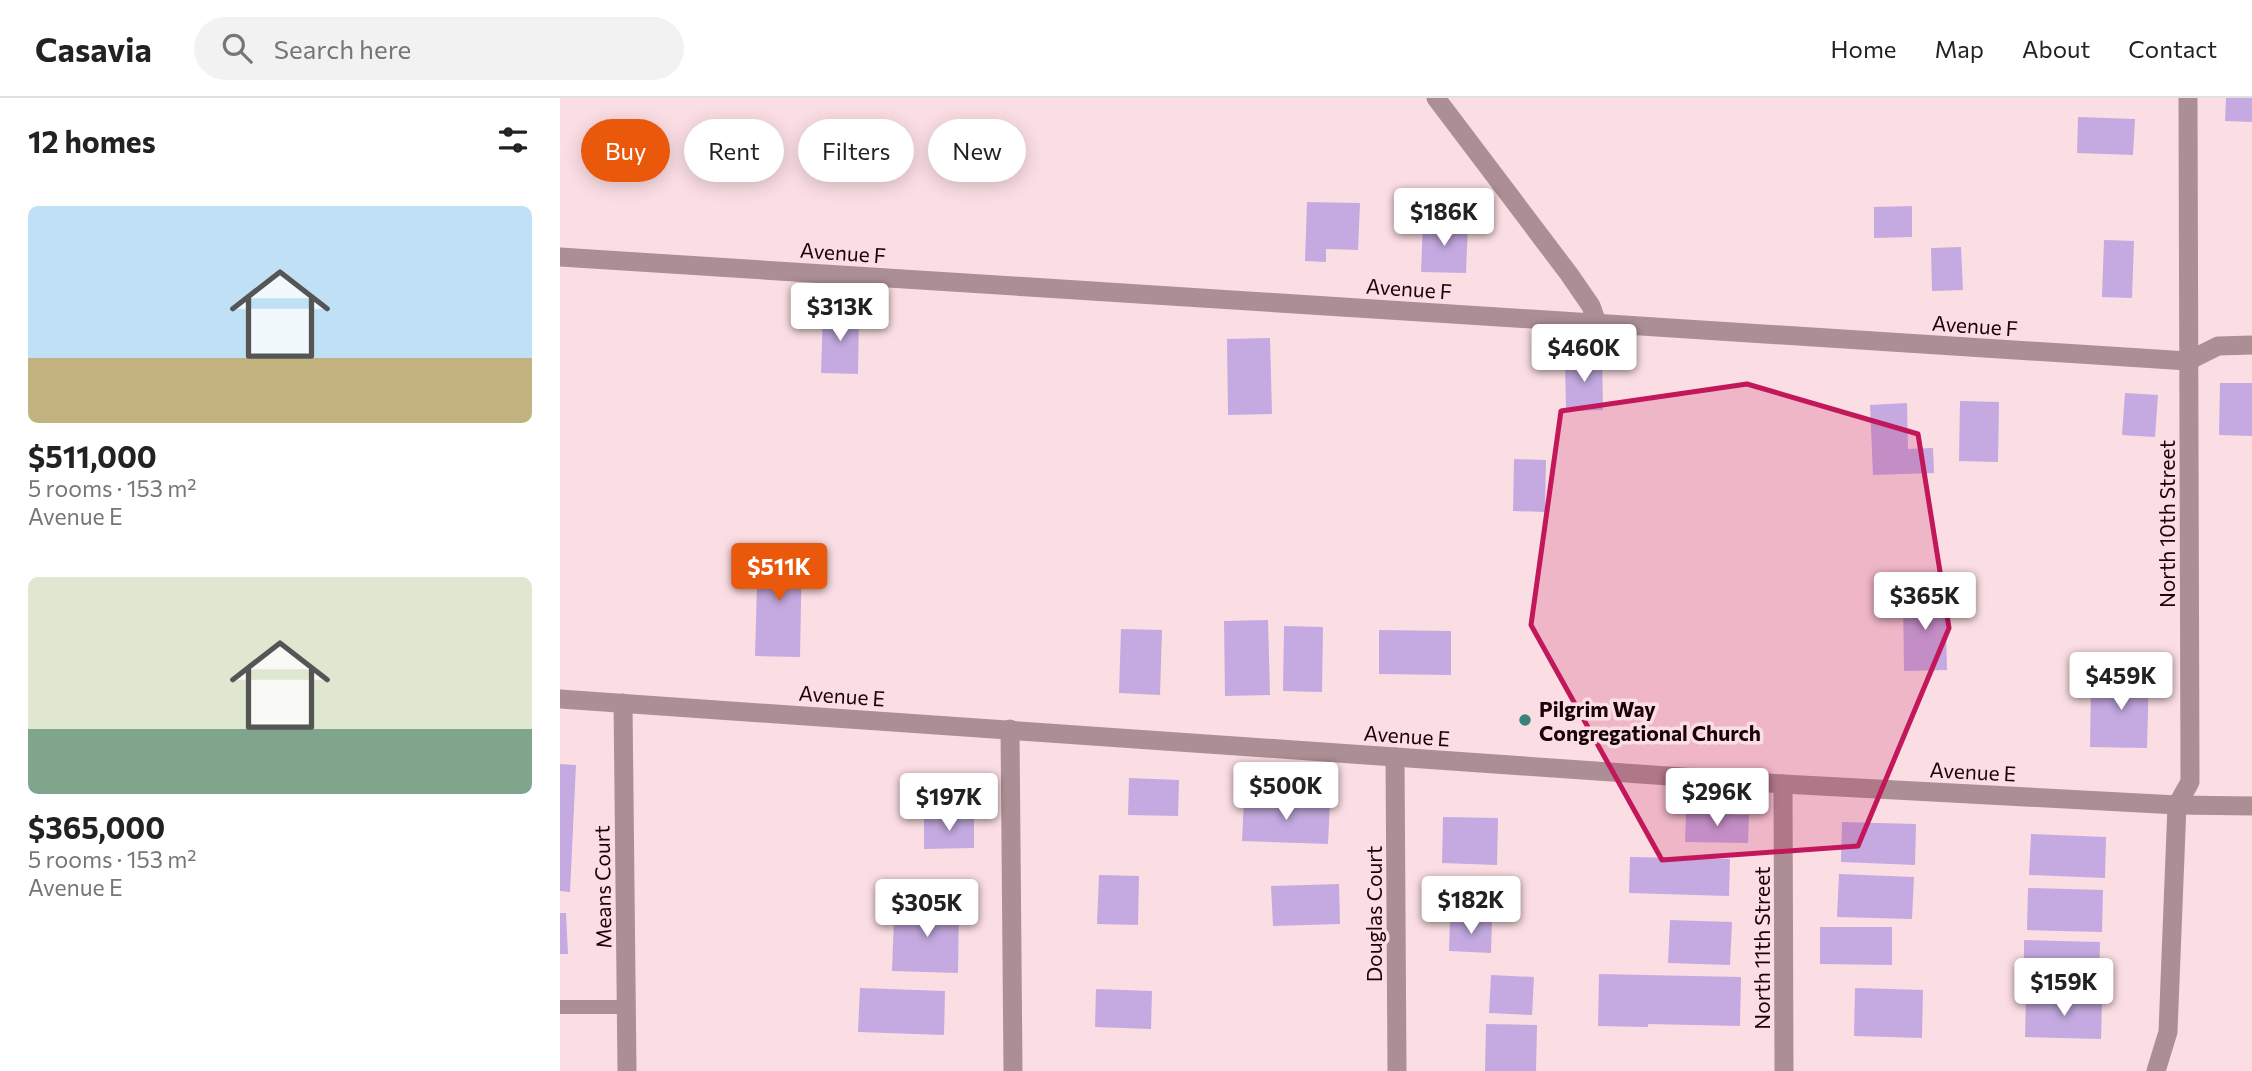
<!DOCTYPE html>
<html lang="en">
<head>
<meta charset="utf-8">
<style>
	:root { --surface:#fff; --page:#f2f2f2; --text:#222; --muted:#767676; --line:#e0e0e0; --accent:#ea580c }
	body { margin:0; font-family:Commissioner,sans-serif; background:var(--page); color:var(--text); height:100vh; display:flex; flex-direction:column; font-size:26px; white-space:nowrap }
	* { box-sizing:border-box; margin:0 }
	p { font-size:23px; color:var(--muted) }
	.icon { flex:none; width:38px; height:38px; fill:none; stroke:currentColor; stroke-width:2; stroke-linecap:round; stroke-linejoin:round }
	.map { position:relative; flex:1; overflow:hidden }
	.details { display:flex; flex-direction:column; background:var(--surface); width:560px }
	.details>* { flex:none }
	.guide { position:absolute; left:21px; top:21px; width:665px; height:63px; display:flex; gap:14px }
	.price { position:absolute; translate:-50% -60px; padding:0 16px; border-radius:7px; background:#fff; color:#222; font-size:23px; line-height:46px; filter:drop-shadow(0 2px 4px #0008) }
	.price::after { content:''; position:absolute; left:50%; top:42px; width:21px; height:16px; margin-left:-10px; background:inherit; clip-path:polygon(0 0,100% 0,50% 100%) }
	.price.current { background:var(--accent); color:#fff }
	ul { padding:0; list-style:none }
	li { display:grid; align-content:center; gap:14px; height:371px; padding:0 28px }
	li span { display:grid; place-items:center; height:217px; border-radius:10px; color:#555 }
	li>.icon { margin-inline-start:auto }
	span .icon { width:126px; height:126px; fill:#fffc; stroke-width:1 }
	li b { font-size:30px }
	h2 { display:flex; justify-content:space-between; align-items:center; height:84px; padding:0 28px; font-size:30px }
	.chip { padding:0 24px; border-radius:32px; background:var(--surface); box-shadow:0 4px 18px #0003; font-size:24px; line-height:63px }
	.chip.current { background:var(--accent); color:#fff }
	header { display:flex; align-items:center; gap:42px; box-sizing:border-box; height:98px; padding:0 35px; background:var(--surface); border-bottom:2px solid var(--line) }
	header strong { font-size:33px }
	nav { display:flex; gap:38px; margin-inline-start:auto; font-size:24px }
	.search { width:490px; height:63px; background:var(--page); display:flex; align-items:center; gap:18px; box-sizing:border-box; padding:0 24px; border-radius:38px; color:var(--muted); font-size:26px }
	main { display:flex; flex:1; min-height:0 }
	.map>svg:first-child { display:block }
	.building { fill:#c4aae0 }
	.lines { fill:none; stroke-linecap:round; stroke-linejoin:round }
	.service { stroke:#ac8f94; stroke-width:14 }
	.minor { stroke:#ac8f94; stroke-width:19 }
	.marked { fill:#c2185b; fill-opacity:0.2; stroke:#c2185b; stroke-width:5; stroke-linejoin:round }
	.poi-dot { fill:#3b827a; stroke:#fbdee3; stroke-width:2.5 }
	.labels { text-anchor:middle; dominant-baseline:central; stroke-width:7; stroke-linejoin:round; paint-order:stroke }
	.street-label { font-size:21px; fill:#190409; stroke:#fbdee3 }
	.poi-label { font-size:21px; font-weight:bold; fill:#190409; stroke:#fbdee3; text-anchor:start }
</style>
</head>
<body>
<header>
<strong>Casavia</strong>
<div class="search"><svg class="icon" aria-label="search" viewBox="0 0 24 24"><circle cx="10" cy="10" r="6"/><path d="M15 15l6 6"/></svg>Search here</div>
<nav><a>Home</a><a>Map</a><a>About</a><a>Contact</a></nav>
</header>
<main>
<section class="details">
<h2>12 homes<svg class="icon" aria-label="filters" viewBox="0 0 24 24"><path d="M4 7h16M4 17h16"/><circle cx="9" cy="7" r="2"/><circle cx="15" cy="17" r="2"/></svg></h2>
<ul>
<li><span style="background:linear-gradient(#bfe0f5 70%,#c2b280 0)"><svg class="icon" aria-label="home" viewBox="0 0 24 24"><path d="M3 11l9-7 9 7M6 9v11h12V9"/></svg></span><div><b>$511,000</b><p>5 rooms · 153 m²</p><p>Avenue E</p></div></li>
<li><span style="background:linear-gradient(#dfe7d0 70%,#7fa58c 0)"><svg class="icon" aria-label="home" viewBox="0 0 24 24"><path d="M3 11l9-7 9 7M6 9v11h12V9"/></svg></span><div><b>$365,000</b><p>5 rooms · 153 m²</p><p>Avenue E</p></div></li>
</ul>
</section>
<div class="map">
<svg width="1692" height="973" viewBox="0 0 1692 973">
	<rect width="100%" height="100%" fill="#fbdee3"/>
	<g class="building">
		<path d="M1666,0H1692V24L1665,23Z"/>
		<path d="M1518,19L1575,21L1573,57L1517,55Z"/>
		<path d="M747,104L800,105L798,152L766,151V164L745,163Z"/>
		<path d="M1352,108V139L1314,140V109Z"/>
		<path d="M863,124L908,126L906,175L861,174Z"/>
		<path d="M1544,142L1574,143L1572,200L1542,199Z"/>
		<path d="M1401,149L1403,192L1372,193L1371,150Z"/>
		<path d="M263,214L299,215L298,276L261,275Z"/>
		<path d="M710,240L712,316L668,317L667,241Z"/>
		<path d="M1042,259L1043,312L1006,313L1005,261Z"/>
		<path d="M1660,285H1692V338L1659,337Z"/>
		<path d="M1565,295L1598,297L1595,339L1562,337Z"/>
		<path d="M1400,303L1439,304L1438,364L1399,363Z"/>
		<path d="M1347,305L1348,351L1373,350L1374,375L1313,377L1310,307Z"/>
		<path d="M954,361L986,362L985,414L953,413Z"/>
		<path d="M198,450L242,451L240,559L195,558Z"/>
		<path d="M1385,494L1387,572L1344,573L1343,495Z"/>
		<path d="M708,522L710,597L665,598L664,523Z"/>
		<path d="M724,528L763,529L762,594L723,593Z"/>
		<path d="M561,531L602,532L600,597L559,595Z"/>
		<path d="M819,532L891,533V577L819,576Z"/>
		<path d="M1552,573L1589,574L1587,650L1530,649L1531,590L1551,591Z"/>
		<path d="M0,666L16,667L10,794L0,793Z"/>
		<path d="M569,680L619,682L618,718L568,717Z"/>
		<path d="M684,701L770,704L768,746L682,743Z"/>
		<path d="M1126,715L1189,717L1188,745L1125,744Z"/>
		<path d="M414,719V750L364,751V720Z"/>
		<path d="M883,719L938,720L937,767L882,765Z"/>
		<path d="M1282,724L1356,726L1355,767L1281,764Z"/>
		<path d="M1471,736L1546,739L1545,780L1469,777Z"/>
		<path d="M1070,759L1170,761L1169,798L1069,795Z"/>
		<path d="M1279,776L1354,779L1352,821L1277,819Z"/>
		<path d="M539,777L579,778L578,827L537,826Z"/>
		<path d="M779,786L780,826L713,828L711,788Z"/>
		<path d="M1468,790L1543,792L1542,834L1467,832Z"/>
		<path d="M353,803L399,805L398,875L332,873L334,819L352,820Z"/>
		<path d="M0,815H6L8,856H0Z"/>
		<path d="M890,821L932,822L931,855L889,853Z"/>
		<path d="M1110,822L1172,824L1170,867L1108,865Z"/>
		<path d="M1260,829H1332V867L1260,866Z"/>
		<path d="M1464,842L1540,844L1539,887L1464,885Z"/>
		<path d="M1039,876L1181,879L1180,928L1088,926V929L1038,928Z"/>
		<path d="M931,877L974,879L972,917L929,915Z"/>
		<path d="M300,890L385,893L384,937L298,934Z"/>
		<path d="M1295,890L1363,892L1362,940L1294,938Z"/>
		<path d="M536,891L592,893L591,931L535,929Z"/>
		<path d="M1466,900L1542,902L1541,941L1465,939Z"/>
		<path d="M926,926L977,927L976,973H925Z"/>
	</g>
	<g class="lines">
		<path class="service" d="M0,909H66"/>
		<g class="minor">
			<path d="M876,0L1009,176L1031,208L1037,225"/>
			<path d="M0,159L1628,263L1658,248L1692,247"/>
			<path d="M0,601L1223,686L1617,707L1692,708"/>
			<path d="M63,605L67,973"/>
			<path d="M450,631L453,973"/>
			<path d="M835,659L837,973"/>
			<path d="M1223,686L1224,973"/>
			<path d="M1596,973L1608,934L1617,707L1630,684L1628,0"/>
		</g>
	</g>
	<path class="marked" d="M1187,286L1358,336L1389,530L1298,748L1102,762L971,527L1001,313Z"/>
	<circle class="poi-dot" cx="965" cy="622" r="7"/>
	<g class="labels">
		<g class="street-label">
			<text transform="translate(283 154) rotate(4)">Avenue F</text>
			<text transform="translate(849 190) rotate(4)">Avenue F</text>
			<text transform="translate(1415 227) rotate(4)">Avenue F</text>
			<text transform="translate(1606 426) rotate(-90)">North 10th Street</text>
			<text transform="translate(282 597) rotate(4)">Avenue E</text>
			<text transform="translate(847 637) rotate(4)">Avenue E</text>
			<text transform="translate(1413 673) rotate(3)">Avenue E</text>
			<text transform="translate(42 789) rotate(-91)">Means Court</text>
			<text transform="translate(813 816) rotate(-90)">Douglas Court</text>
			<text transform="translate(1201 850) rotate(-90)">North 11th Street</text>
		</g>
		<g class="poi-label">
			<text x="979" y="610">Pilgrim Way<tspan x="979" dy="24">Congregational Church</tspan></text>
		</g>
	</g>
</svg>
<b class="price" style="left:884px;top:150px">$186K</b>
<b class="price" style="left:280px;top:245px">$313K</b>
<b class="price" style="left:1024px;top:286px">$460K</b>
<b class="price current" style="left:219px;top:505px">$511K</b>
<b class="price" style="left:1365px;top:534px">$365K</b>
<b class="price" style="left:1561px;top:614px">$459K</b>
<b class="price" style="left:726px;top:724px">$500K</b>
<b class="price" style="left:1157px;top:730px">$296K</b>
<b class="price" style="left:389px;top:735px">$197K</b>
<b class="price" style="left:911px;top:838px">$182K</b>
<b class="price" style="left:367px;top:841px">$305K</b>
<b class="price" style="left:1504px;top:920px">$159K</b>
<div class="guide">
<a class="chip current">Buy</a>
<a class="chip">Rent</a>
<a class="chip">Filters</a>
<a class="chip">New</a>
</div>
</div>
</main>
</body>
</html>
